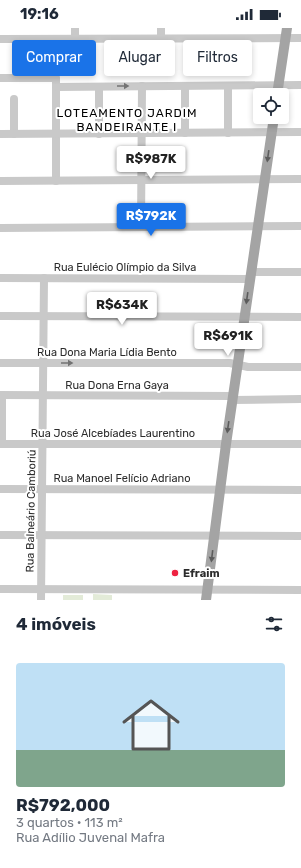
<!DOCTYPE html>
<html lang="pt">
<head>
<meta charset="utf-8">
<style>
	:root { --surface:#fff; --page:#f6f6f7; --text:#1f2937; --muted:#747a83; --line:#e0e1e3; --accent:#1a73e8 }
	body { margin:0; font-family:Rubik,sans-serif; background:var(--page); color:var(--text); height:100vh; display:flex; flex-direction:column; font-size:15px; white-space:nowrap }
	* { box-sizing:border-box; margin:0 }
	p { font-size:13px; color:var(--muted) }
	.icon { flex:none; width:22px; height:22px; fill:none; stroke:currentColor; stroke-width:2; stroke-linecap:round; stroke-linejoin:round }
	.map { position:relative; height:572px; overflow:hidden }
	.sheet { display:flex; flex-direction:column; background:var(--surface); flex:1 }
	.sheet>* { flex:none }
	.banner { position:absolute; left:12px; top:12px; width:277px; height:36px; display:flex; gap:8px }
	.controls { position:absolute; left:253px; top:60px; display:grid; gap:8px }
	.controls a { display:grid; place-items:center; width:36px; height:36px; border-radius:4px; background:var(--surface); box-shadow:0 2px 6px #0003; font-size:20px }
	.price { position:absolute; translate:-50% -34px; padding:0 9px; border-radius:4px; background:#fff; color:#222; font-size:13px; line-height:26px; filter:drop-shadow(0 1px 2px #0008) }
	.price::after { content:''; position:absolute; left:50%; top:24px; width:12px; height:9px; margin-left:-6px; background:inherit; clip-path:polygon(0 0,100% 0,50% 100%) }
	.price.selected { background:var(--accent); color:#fff }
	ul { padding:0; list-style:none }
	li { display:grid; align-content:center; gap:8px; height:212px; padding:0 16px }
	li+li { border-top:1px solid var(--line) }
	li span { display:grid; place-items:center; height:124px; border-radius:4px; color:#555 }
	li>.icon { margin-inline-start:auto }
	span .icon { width:72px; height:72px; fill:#fffc; stroke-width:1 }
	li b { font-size:17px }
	h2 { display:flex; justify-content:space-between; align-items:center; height:48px; padding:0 16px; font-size:17px }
	.chip { padding:0 14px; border-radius:4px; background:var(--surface); box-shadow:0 2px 6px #0003; font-size:14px; line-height:36px }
	.chip.selected { background:var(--accent); color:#fff }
	.status { display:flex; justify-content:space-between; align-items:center; height:28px; padding:0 20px; background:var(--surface); direction:ltr }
	.status svg { height:11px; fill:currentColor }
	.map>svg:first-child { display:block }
	.green { fill:#e3ebd8 }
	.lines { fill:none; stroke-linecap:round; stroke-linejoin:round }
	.minor { stroke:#c9c9c9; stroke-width:8 }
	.major { stroke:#a4a4a4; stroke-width:10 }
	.oneway { fill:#737373 }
	.oneway2 { fill:#5c5c5c }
	.poi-dot { fill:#ee2241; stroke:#fff; stroke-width:1.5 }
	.labels { text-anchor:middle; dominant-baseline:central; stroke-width:4; stroke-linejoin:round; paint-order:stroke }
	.street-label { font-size:11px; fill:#2c2c2c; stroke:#fff }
	.poi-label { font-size:11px; font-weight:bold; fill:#2c2c2c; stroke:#fff; text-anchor:start }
	.neighbourhood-label { font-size:12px; letter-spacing:1px; fill:#000; stroke:#fff }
</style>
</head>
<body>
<div class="status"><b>19:16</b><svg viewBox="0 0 49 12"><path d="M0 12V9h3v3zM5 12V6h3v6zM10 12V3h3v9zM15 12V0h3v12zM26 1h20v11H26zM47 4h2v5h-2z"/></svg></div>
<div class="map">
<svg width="301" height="572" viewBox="0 0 301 572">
	<rect width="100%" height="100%" fill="#fff"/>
	<g class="green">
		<path d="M93,566L112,567V572H93Z"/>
		<rect x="63" y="567" width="20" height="5"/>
	</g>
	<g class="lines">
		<g class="minor">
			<path d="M75,0V11"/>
			<path d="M161,0V10"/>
			<path d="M0,11L301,10"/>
			<path d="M0,50H56V153"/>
			<path d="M185,58V105"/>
			<path d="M228,58V105"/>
			<path d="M56,59L301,57"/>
			<path d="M99,59V106"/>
			<path d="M14,71V106"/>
			<path d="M0,106L301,104"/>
			<path d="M0,153L301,151"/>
			<path d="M141,199L142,58"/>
			<path d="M0,200L301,198"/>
			<path d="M251,244H301"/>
			<path d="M0,250L250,251"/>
			<path d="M0,288L301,289"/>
			<path d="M0,335H230L248,339H301"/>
			<path d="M0,367L233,368"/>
			<path d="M2,367V416"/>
			<path d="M232,372L301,371"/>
			<path d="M0,416H301"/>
			<path d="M0,461L301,462"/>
			<path d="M0,507L301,508"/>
			<path d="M0,561L301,562"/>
			<path d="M41,572L44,250"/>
		</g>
		<g class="major">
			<path d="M277,67L287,0"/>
			<path d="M206,572L226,416L274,89"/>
		</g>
	</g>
	<defs><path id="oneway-solid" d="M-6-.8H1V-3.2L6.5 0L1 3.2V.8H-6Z"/></defs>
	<g class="oneway">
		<use href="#oneway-solid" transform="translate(123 58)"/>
		<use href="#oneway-solid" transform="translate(67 335)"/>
	</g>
	<g class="oneway2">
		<use href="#oneway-solid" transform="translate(268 128) rotate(98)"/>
		<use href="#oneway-solid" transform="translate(247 270) rotate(98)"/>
		<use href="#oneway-solid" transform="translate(228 399) rotate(98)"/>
		<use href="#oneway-solid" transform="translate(212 528) rotate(97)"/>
	</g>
	<circle class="poi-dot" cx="175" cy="545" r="4"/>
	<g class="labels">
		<g class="street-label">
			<text x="125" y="239">Rua Eulécio Olímpio da Silva</text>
			<text x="107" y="324">Rua Dona Maria Lídia Bento</text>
			<text x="117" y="357">Rua Dona Erna Gaya</text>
			<text x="113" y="405">Rua José Alcebíades Laurentino</text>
			<text x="122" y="450">Rua Manoel Felício Adriano</text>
			<text transform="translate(31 483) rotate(-89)">Rua Balneário Camboriú</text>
		</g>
		<g class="poi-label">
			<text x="183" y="545">Efraim</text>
		</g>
		<g class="neighbourhood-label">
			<text x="127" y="85">LOTEAMENTO JARDIM<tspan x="127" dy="14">BANDEIRANTE I</tspan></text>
		</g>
	</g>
</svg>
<div class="controls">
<a><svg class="icon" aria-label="locate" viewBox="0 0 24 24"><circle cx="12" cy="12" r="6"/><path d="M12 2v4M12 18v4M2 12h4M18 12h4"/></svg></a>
</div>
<b class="price" style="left:151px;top:152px">R$987K</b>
<b class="price selected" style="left:151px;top:209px">R$792K</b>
<b class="price" style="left:122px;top:298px">R$634K</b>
<b class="price" style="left:228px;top:329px">R$691K</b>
<div class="banner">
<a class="chip selected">Comprar</a>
<a class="chip">Alugar</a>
<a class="chip">Filtros</a>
</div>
</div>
<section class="sheet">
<h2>4 imóveis<svg class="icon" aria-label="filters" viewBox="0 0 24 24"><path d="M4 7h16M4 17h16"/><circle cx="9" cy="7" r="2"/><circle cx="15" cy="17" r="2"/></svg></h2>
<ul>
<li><span style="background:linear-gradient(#bfe0f5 70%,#7fa58c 0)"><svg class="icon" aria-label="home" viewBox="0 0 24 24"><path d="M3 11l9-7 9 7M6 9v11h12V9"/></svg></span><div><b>R$792,000</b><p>3 quartos · 113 m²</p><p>Rua Adílio Juvenal Mafra</p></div></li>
</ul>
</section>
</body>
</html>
